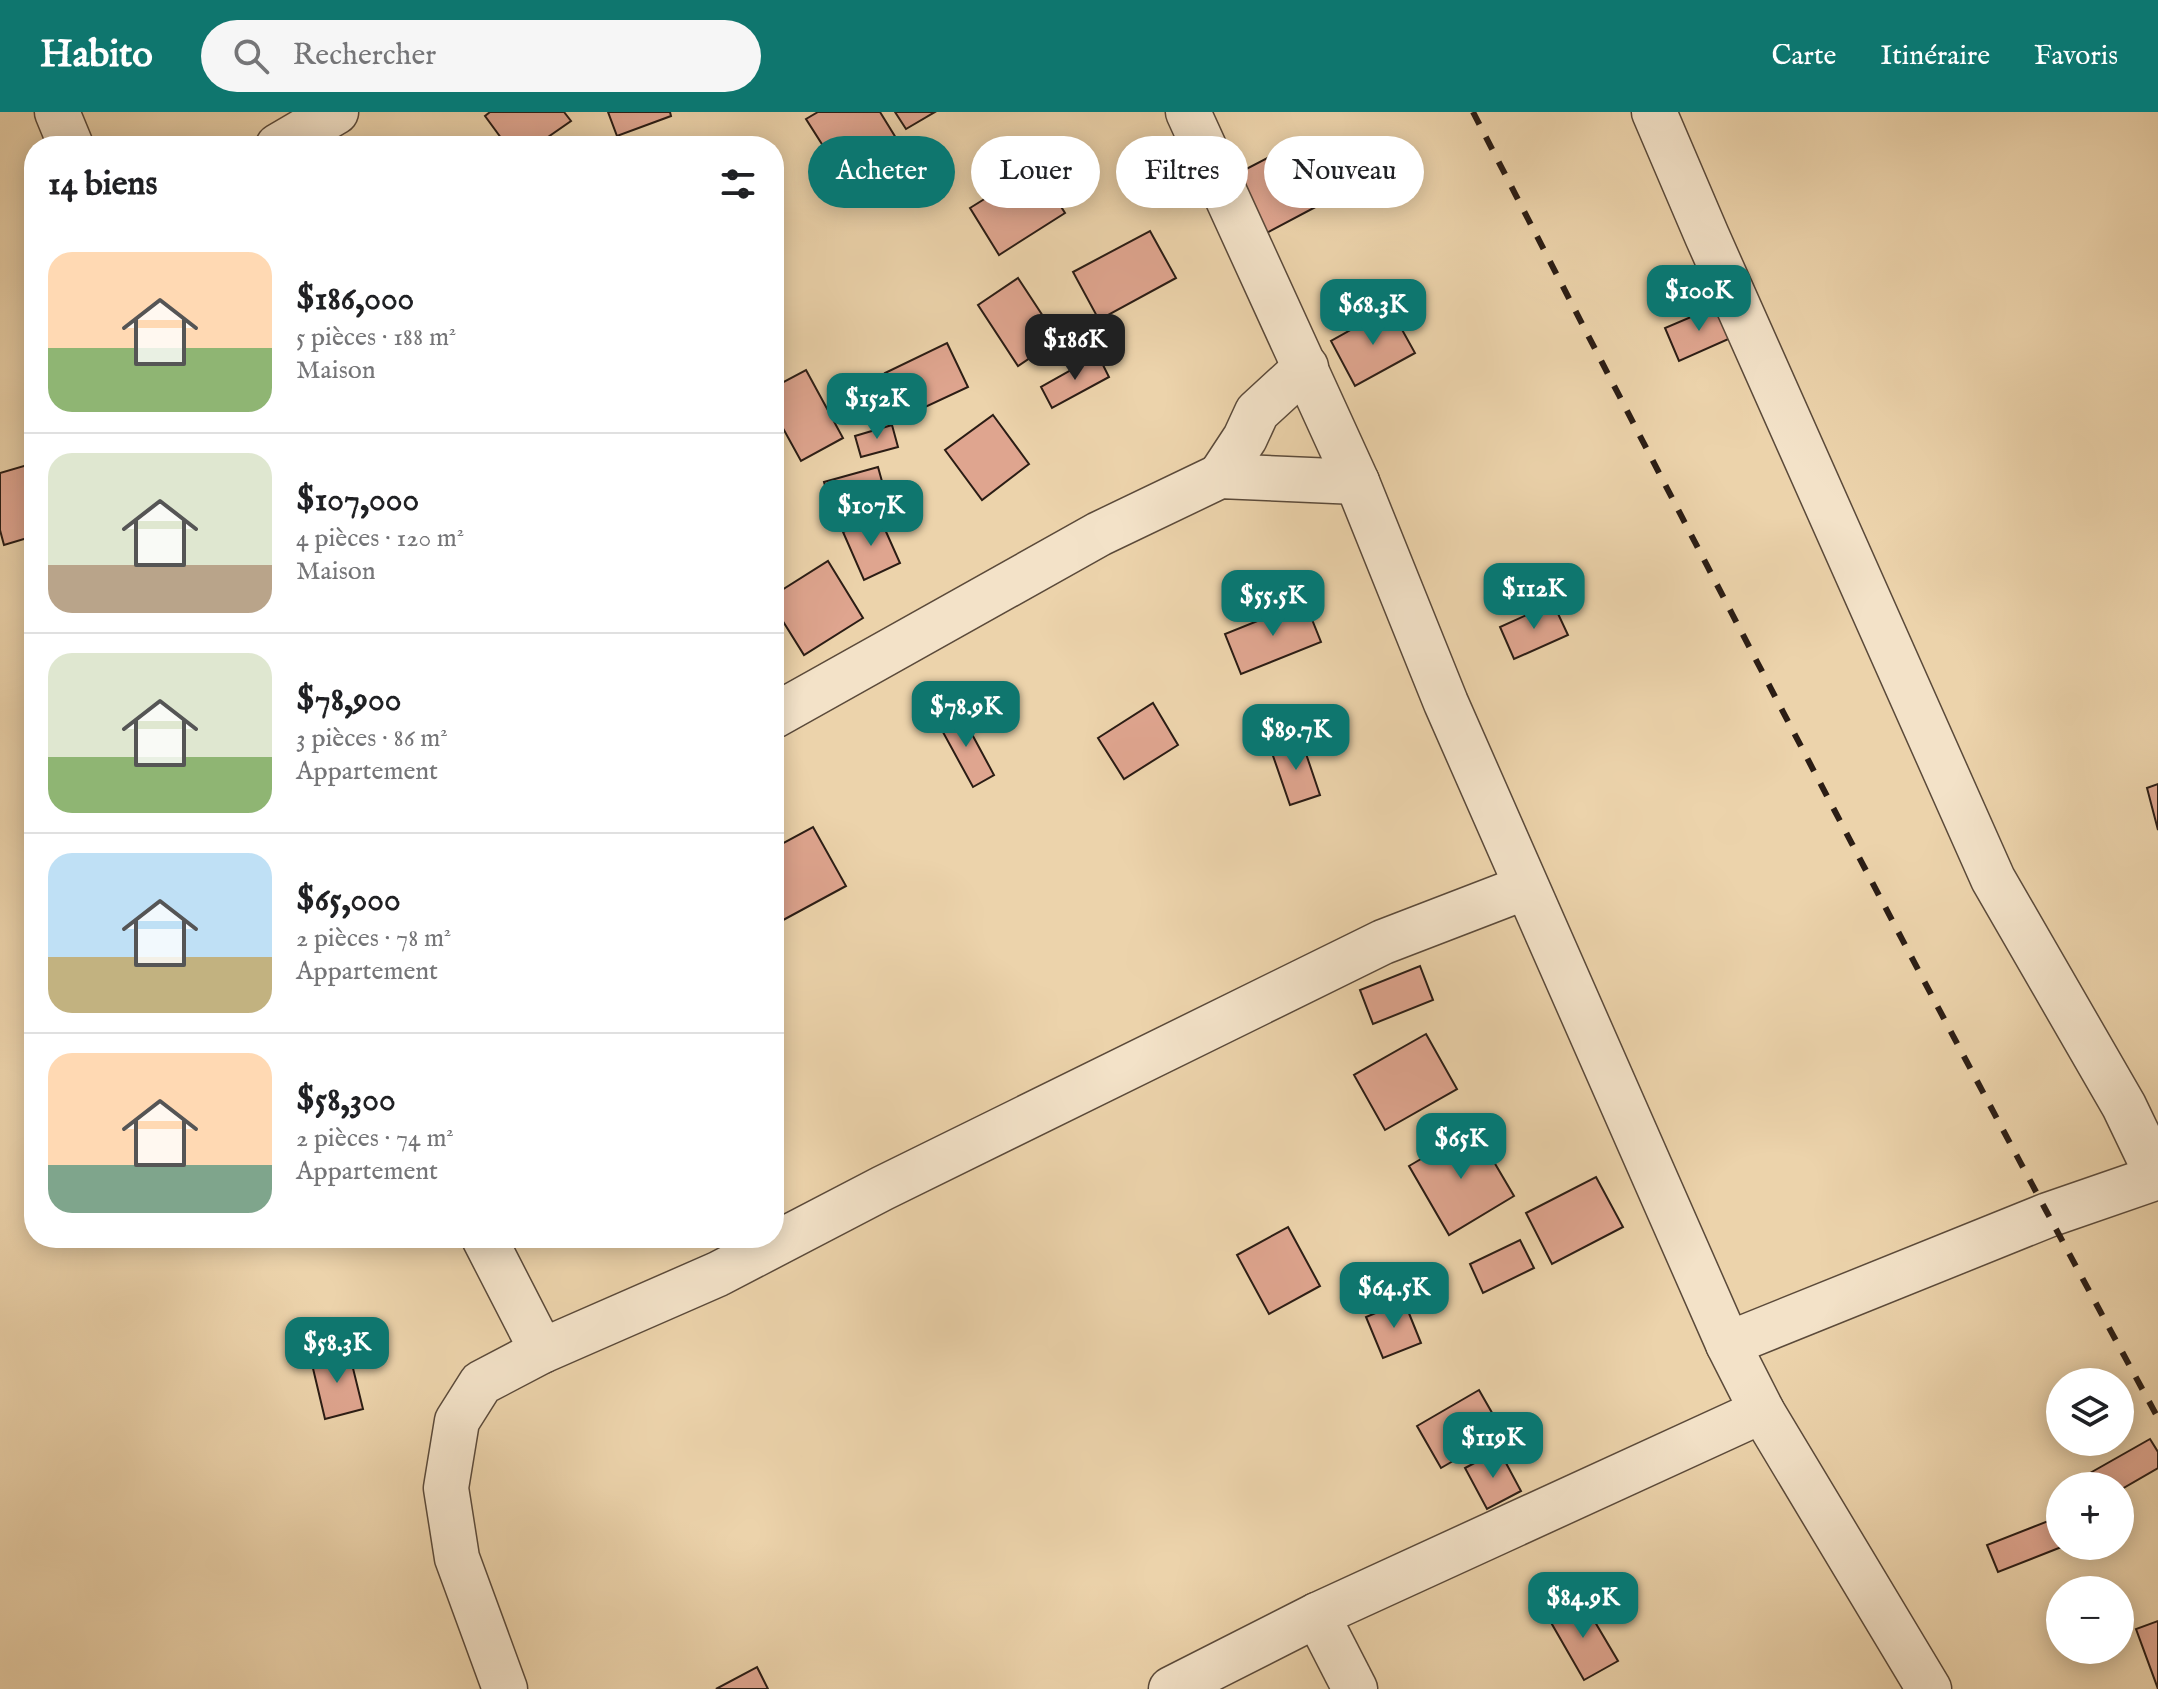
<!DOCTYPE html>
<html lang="fr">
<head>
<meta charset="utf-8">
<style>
	:root { --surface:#fff; --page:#f6f6f6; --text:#202124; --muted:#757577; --line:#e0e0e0; --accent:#0f766e }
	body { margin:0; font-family:"IM FELL English",serif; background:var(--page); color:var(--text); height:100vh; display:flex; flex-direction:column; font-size:30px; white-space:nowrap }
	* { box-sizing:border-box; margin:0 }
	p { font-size:26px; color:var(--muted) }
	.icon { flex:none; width:44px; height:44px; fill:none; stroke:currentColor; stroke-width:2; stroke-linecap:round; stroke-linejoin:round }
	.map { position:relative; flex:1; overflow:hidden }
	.sheet { position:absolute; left:24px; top:24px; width:760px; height:1112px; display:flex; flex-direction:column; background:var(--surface); border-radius:32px; box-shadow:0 4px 20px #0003 }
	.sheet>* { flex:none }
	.guide { position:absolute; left:808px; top:24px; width:760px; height:72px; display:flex; gap:16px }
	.tools { position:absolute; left:2046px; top:1256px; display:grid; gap:16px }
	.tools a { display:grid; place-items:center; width:88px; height:88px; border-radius:50%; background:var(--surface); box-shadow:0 4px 20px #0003; font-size:40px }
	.price { position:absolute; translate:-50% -68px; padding:0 18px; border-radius:16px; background:var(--accent); color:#fff; font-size:26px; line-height:52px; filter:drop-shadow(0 2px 4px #0008) }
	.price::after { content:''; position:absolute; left:50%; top:48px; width:24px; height:18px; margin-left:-12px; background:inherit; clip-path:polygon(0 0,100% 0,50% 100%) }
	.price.selected { background:#222; color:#fff }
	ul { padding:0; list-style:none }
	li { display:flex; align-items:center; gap:24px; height:200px; padding:0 24px }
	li+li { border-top:2px solid var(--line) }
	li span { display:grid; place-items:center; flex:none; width:224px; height:160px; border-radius:24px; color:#555 }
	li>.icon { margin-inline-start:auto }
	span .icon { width:96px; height:96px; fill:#fffc; stroke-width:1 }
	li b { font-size:34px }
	h2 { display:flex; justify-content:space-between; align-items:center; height:96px; padding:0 24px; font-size:34px }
	.pill { padding:0 28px; border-radius:36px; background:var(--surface); box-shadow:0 4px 20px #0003; font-size:28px; line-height:72px }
	.pill.selected { background:var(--accent); color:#fff }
	header { display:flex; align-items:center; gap:48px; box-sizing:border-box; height:112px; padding:0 40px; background:var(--accent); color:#fff }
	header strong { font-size:38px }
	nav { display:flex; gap:44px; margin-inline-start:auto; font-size:28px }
	.search { width:560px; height:72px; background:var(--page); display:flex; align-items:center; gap:20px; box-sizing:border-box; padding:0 28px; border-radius:44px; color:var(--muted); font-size:30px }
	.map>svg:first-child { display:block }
	.building { fill:#dfa58f; stroke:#2b1d15; stroke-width:2 }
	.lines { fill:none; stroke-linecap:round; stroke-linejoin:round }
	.minor-casing { stroke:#5b4a3a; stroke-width:47 }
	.minor { stroke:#f3e2c8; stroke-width:44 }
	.rail { stroke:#2b1d15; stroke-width:6; stroke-dasharray:14 14; stroke-linecap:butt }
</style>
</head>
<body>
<header>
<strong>Habito</strong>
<div class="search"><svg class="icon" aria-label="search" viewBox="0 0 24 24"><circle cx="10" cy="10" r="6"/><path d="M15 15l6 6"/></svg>Rechercher</div>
<nav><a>Carte</a><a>Itinéraire</a><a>Favoris</a></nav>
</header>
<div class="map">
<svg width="2158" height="1577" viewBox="0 0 2158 1577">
	<rect width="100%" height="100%" fill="#ecd3ab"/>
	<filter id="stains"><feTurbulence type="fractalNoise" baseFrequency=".0025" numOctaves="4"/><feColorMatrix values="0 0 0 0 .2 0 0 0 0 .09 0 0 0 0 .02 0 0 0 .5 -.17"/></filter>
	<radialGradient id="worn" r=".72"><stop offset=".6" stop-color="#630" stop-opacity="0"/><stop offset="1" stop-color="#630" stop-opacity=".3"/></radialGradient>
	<g class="building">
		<path d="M490,0H564L571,9L535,34H507L485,4Z"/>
		<path d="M608,0H670L671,4L617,24Z"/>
		<path d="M818,0H880L896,26L841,62L806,7Z"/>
		<path d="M895,0H935L906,17Z"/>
		<path d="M1294,32L1325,90L1259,125L1229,66Z"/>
		<path d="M1036,55L1065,101L999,143L970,96Z"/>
		<path d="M1150,119L1176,166L1099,208L1073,160Z"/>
		<path d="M1018,166L1058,227L1018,254L978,193Z"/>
		<path d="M1719,193L1733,225L1679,249L1665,216Z"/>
		<path d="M1390,196L1415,241L1355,274L1331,229Z"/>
		<path d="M947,231L968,275L906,304L885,261Z"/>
		<path d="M1098,243L1109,265L1052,296L1041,275Z"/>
		<path d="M806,258L843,326L801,349L774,300V275Z"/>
		<path d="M993,303L1029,352L982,388L945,338Z"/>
		<path d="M892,313L898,335L861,345L855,324Z"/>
		<path d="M34,351V424L4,433L0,418V361Z"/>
		<path d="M878,355L888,391L834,406L824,370Z"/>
		<path d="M879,404L900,451L864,468L843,420Z"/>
		<path d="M828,449L863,506L804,543L774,495V483Z"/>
		<path d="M1305,490L1321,530L1241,562L1225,522Z"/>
		<path d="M1553,491L1568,523L1514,547L1500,515Z"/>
		<path d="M1153,591L1178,633L1124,667L1098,626Z"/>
		<path d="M960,600L994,663L973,675L938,611Z"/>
		<path d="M1301,627L1320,683L1290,693L1271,638Z"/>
		<path d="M2158,672V718L2147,676Z"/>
		<path d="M813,715L846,774L774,813V736Z"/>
		<path d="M1420,854L1433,888L1373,912L1360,878Z"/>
		<path d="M1426,922L1457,977L1385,1018L1354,963Z"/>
		<path d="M1474,1016L1514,1084L1449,1123L1409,1054Z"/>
		<path d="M1596,1065L1623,1115L1552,1152L1526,1101Z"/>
		<path d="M1288,1115L1320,1174L1269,1202L1237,1143Z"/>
		<path d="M1520,1128L1534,1156L1483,1181L1470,1152Z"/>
		<path d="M1404,1189L1421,1231L1383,1246L1366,1205Z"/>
		<path d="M349,1240L363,1297L325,1307L311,1248Z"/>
		<path d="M1479,1278L1503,1320L1441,1356L1417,1314Z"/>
		<path d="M2150,1327L2158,1340V1356L2120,1378V1374H2098L2090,1361Z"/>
		<path d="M1499,1338L1521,1379L1487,1397L1465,1356Z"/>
		<path d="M2056,1406L2060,1415V1434H2064L1998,1460L1987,1433Z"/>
		<path d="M1582,1488L1618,1549L1584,1568L1549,1507Z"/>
		<path d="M2158,1509V1577L2136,1517Z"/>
		<path d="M757,1555L768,1577H716Z"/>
	</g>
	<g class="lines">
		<defs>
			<g id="minor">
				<path d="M57,0L71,34"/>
				<path d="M1188,0L1357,370L1446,591L1728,1232L1762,1299L1929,1577"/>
				<path d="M1654,0L1707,124L1993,767L2124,994L2158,1065"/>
				<path d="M278,34L336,0"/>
				<path d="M1220,364L1245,326L1257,300L1306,255"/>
				<path d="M774,604L1099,422L1220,364L1357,370"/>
				<path d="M484,1126L542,1239"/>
				<path d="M1728,1232L2048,1103L2158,1065"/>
				<path d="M1317,1503L1355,1577"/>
				<path d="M505,1577L457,1446L446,1376L457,1309L481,1271L542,1239L718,1162L883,1076L1383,830L1526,775"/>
				<path d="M1171,1577L1317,1503L1762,1299"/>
			</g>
		</defs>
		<use href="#minor" class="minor-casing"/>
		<use href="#minor" class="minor"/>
		<path class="rail" d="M1473,0C1698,437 1923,874 2158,1306"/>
	</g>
	<rect width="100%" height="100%" filter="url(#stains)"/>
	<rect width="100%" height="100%" fill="url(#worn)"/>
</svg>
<div class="tools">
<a><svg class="icon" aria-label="layers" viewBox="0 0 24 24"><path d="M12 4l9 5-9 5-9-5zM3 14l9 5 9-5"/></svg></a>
<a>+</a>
<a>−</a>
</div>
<b class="price" style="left:1699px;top:221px">$100K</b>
<b class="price" style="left:1373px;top:235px">$68.3K</b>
<b class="price selected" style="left:1075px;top:270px">$186K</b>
<b class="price" style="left:877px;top:329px">$152K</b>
<b class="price" style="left:871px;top:436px">$107K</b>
<b class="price" style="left:1534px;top:519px">$112K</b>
<b class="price" style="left:1273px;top:526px">$55.5K</b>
<b class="price" style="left:966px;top:637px">$78.9K</b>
<b class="price" style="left:1296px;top:660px">$89.7K</b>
<b class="price" style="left:1461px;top:1069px">$65K</b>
<b class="price" style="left:1394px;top:1218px">$64.5K</b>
<b class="price" style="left:337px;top:1273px">$58.3K</b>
<b class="price" style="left:1493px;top:1368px">$119K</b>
<b class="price" style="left:1583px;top:1528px">$84.9K</b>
<div class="guide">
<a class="pill selected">Acheter</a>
<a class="pill">Louer</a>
<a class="pill">Filtres</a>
<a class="pill">Nouveau</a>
</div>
<section class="sheet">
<h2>14 biens<svg class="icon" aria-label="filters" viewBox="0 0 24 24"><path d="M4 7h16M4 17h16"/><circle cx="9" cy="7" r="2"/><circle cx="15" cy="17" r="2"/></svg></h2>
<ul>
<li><span style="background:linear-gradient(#ffd9b3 60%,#8fb573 0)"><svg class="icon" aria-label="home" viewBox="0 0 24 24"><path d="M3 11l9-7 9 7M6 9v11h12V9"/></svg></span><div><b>$186,000</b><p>5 pièces · 188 m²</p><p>Maison</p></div></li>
<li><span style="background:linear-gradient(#dfe7d0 70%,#b9a48a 0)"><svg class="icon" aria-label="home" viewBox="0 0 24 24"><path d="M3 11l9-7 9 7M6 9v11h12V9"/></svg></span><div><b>$107,000</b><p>4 pièces · 120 m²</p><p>Maison</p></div></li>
<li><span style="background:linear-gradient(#dfe7d0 65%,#8fb573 0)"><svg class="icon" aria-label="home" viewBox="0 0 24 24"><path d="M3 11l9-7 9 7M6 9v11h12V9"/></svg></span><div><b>$78,900</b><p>3 pièces · 86 m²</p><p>Appartement</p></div></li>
<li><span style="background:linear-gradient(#bfe0f5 65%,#c2b280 0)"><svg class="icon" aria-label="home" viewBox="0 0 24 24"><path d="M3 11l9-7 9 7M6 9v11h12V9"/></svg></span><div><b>$65,000</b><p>2 pièces · 78 m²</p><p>Appartement</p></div></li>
<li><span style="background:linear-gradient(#ffd9b3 70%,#7fa58c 0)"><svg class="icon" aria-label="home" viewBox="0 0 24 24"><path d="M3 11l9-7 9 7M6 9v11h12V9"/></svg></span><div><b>$58,300</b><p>2 pièces · 74 m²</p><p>Appartement</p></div></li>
</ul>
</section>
</div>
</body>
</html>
